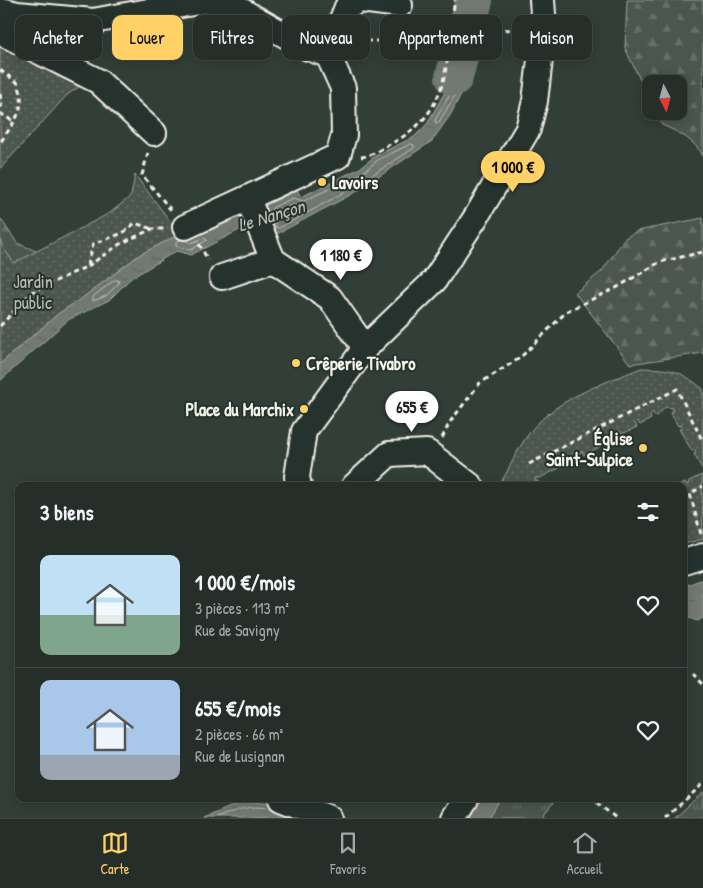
<!DOCTYPE html>
<html lang="fr">
<head>
<meta charset="utf-8">
<style>
	:root { --surface:#262e2a; --page:#2e3632; --text:#f1f3f6; --muted:#a4a8a8; --line:#424a47; --accent:#ffd166 }
	body { margin:0; font-family:"Patrick Hand",sans-serif; background:var(--page); color:var(--text); height:100vh; display:flex; flex-direction:column; font-size:19px; white-space:nowrap }
	* { box-sizing:border-box; margin:0 }
	p { font-size:16px; color:var(--muted) }
	.icon { flex:none; width:28px; height:28px; fill:none; stroke:currentColor; stroke-width:2; stroke-linecap:round; stroke-linejoin:round }
	.map { position:relative; flex:1; overflow:hidden }
	.sheet { position:absolute; left:15px; top:482px; width:672px; height:320px; display:flex; flex-direction:column; background:var(--surface); border-radius:10px; box-shadow:0 2px 12px #0003,0 0 0 1px var(--line) }
	.sheet>* { flex:none }
	.banner { position:absolute; left:15px; top:15px; width:674px; height:45px; display:flex; gap:10px }
	.needle { width:32px; rotate:174deg }
	.tools { position:absolute; left:642px; top:75px; display:grid; gap:10px }
	.tools a { display:grid; place-items:center; width:45px; height:45px; border-radius:10px; background:var(--surface); box-shadow:0 2px 12px #0003,0 0 0 1px var(--line); font-size:25px }
	.price { position:absolute; translate:-50% -42px; padding:0 11px; border-radius:18px; background:#fff; color:#222; font-size:16px; line-height:32px; filter:drop-shadow(0 1px 2px #0008) }
	.price::after { content:''; position:absolute; left:50%; top:30px; width:15px; height:11px; margin-left:-8px; background:inherit; clip-path:polygon(0 0,100% 0,50% 100%) }
	.price.active { background:var(--accent); color:#111 }
	ul { padding:0; list-style:none }
	li { display:flex; align-items:center; gap:15px; height:125px; padding:0 25px }
	li+li { border-top:1px solid var(--line) }
	li span { display:grid; place-items:center; flex:none; width:140px; height:100px; border-radius:10px; color:#555 }
	li>.icon { margin-inline-start:auto }
	span .icon { width:60px; height:60px; fill:#fffc; stroke-width:1 }
	li b { font-size:21px }
	h2 { display:flex; justify-content:space-between; align-items:center; height:60px; padding:0 25px; font-size:21px }
	.tag { padding:0 18px; border-radius:10px; background:var(--surface); box-shadow:0 2px 12px #0003,0 0 0 1px var(--line); font-size:18px; line-height:45px }
	.tag.active { background:var(--accent); color:#111 }
	.menu { display:flex; justify-content:space-around; align-items:center; height:70px; border-top:1px solid var(--line); background:var(--surface); font-size:14px; color:var(--muted) }
	.menu a { display:grid; justify-items:center; gap:2px }
	.menu .active { color:var(--accent) }
	.map>svg:first-child { display:block }
	.grass { fill:url(#grass-tufts); stroke:#a0a49c }
	.forest { fill:url(#forest-firs); stroke:#a0a49c }
	.park { fill:url(#park-dots); stroke:#a0a49c }
	.water { fill:url(#water-ripples); stroke:#a6a9a1 }
	.lines { fill:none; stroke-linecap:round; stroke-linejoin:round }
	.shore { stroke:#c0c1b9; stroke-width:1 }
	.river { stroke:#727972; stroke-width:38 }
	.minor-casing { stroke:#f4f1e8; stroke-width:28 }
	.path { stroke:#f4f1e8; stroke-width:3; stroke-dasharray:5 4; stroke-linecap:butt }
	.minor { stroke:#26332d; stroke-width:24 }
	.poi-dot { fill:#ffd166; stroke:#26332d; stroke-width:2 }
	.labels { text-anchor:middle; dominant-baseline:central; stroke-width:4; stroke-linejoin:round; paint-order:stroke }
	.poi-label { font-size:18px; font-weight:bold; fill:#f4f1e8; stroke:#26332d; text-anchor:start }
	.park-label { font-size:18px; fill:#b9bbb2; stroke:#26332d }
	.water-label { font-size:19px; font-style:italic; fill:#babbb3; stroke:#26332d }
</style>
</head>
<body>
<div class="map">
<svg width="703" height="818" viewBox="0 0 703 818">
	<defs>
		<pattern id="grass-tufts" width="24" height="20" patternUnits="userSpaceOnUse" patternTransform="scale(1.25)"><rect width="24" height="20" fill="#4c564f"/><path d="M3 7l-1-3M5 7V3M7 7l1-3M15 17l-1-3M17 17v-4M19 17l1-3" fill="none" stroke="#666f68"/></pattern>
		<pattern id="forest-firs" width="22" height="20" patternUnits="userSpaceOnUse" patternTransform="scale(1.25)"><rect width="22" height="20" fill="#4c564f"/><path d="M5 1l3.5 6h-7zM16 11l3.5 6h-7z" fill="#666f68"/></pattern>
		<pattern id="park-dots" width="8" height="8" patternUnits="userSpaceOnUse" patternTransform="scale(1.25)"><rect width="8" height="8" fill="#4c564f"/><path d="M2 2h.1M6 6h.1" fill="none" stroke="#666f68" stroke-width="1.8" stroke-linecap="round"/></pattern>
		<pattern id="water-ripples" width="26" height="14" patternUnits="userSpaceOnUse" patternTransform="scale(1.25)"><rect width="26" height="14" fill="#727972"/><path d="M2 4q2-2 4 0t4 0M15 11q2-2 4 0t4 0" fill="none" stroke="#60635e"/></pattern>
	</defs>
	<rect width="100%" height="100%" fill="#323e38"/>
	<filter id="ink" filterUnits="userSpaceOnUse"><feTurbulence type="fractalNoise" baseFrequency=".02" numOctaves="2"/><feDisplacementMap in="SourceGraphic" scale="10" xChannelSelector="R" yChannelSelector="G"/><feConvolveMatrix kernelMatrix="1 2 1 2 8 2 1 2 1" color-interpolation-filters="sRGB"/></filter>
	<g filter="url(#ink)">
		<g class="grass">
			<path d="M703,792V818H675Z"/>
			<path d="M500,799H556L541,818H489Z"/>
		</g>
		<g class="forest">
			<path d="M627,0H703V156C695,140 678,132 662,125L655,111H679V84H651V103L625,48Z"/>
			<path d="M0,218L17,243L50,257L0,312Z"/>
			<path d="M703,218V353L630,364L575,293L602,271L625,238L637,231Z"/>
		</g>
		<g class="park">
			<path d="M0,41L83,84L67,95L0,169Z"/>
			<path d="M135,175L180,234L139,255L81,299L59,313L0,364V235L2,246L14,263L110,213L131,196Z"/>
			<path d="M641,368C672,369 678,369 703,389V470L694,454L696,453L695,450L692,451L679,429L682,428L681,425L678,426L670,412L673,411L672,408L666,407L655,417L653,413L650,415L651,419L640,425L637,421L635,423L637,427L622,434L620,431L617,432L619,436L604,444L602,440L599,442L601,446L584,455L582,451L579,453L581,456L564,465L562,462L559,464L561,467L540,478H535V481H538V486H499C508,471 515,454 525,439C550,400 600,385 641,368Z"/>
			<path d="M702,475L703,539L684,544V486H678L685,483L688,485L689,481Z"/>
		</g>
		<g class="water">
			<path d="M462,0H482L478,24L460,23Z"/>
			<path d="M459,27L478,29L471,69L466,84L451,114L432,141L356,192L273,236L264,206L297,190L301,197L360,168L375,156L414,137L427,124L450,83Z"/>
			<path d="M245,213L249,225L191,255L176,251L130,279L109,300L68,320L0,381V364L59,313L81,299L139,255L180,234L192,238Z"/>
			<path d="M703,579V618L697,621L684,616V586Z"/>
			<path d="M478,799H500L489,818H466Z"/>
			<path d="M242,802H265L303,814L301,818H204Z"/>
		</g>
		<g class="lines">
			<g class="shore">
				<path d="M465,33L472,36L466,67L458,85L455,82L462,35Z"/>
				<path d="M454,92L455,95L439,122L436,123L435,120L451,93Z"/>
				<path d="M411,144L414,145V148C370,177 326,204 279,228L276,227L272,208L293,198L304,201L362,173L378,160Z"/>
				<path d="M293,205L298,208V211L280,218L279,212Z"/>
				<path d="M182,239L176,242V246L191,250L207,240L204,238L191,243L184,240"/>
				<path d="M115,280H118L119,283L106,296L93,301V297Z"/>
				<path d="M217,818C236,810 253,803 274,810"/>
			</g>
			<path class="river" d="M454,77L474,0"/>
			<defs>
				<g id="minor">
					<path d="M0,10L17,14L93,21L204,1L237,8L308,48L328,55L343,88L344,135L338,156L185,227"/>
					<path d="M0,32L98,81L154,133"/>
					<path d="M328,55L347,7L360,0L400,5"/>
					<path d="M248,199L273,260L330,298L365,348"/>
					<path d="M222,277L273,260"/>
					<path d="M299,486L297,477L304,431L365,348L434,281L476,217L528,129L535,101L544,27L542,0"/>
					<path d="M354,486L389,454L427,452L471,486"/>
					<path d="M684,562L703,556"/>
					<path d="M281,799L329,818"/>
					<path d="M454,818L466,799"/>
				</g>
			</defs>
			<use href="#minor" class="minor-casing"/>
			<g class="path">
				<path d="M357,41H427L435,21L486,29L522,30"/>
				<path d="M0,70L17,82C29,107 13,123 0,143"/>
				<path d="M0,94L2,103L0,111"/>
				<path d="M0,113L14,122"/>
				<path d="M148,153L142,175L171,210"/>
				<path d="M361,157C372,156 382,148 392,143C454,111 445,58 455,0"/>
				<path d="M199,244L208,260"/>
				<path d="M88,265L93,244L123,233L135,223L152,229"/>
				<path d="M0,326L32,292L88,266L120,244L152,229H164"/>
				<path d="M442,438L450,422L480,383L520,358L567,311L616,288L660,262L703,252"/>
				<path d="M529,464L677,389L703,442"/>
				<path d="M701,534L690,494L703,486"/>
				<path d="M693,674L703,684"/>
				<path d="M597,803L616,818"/>
				<path d="M665,818L703,784"/>
			</g>
			<use href="#minor" class="minor"/>
		</g>
	</g>
	<g class="poi-dot">
		<circle cx="322" cy="182" r="5"/>
		<circle cx="296" cy="363" r="5"/>
		<circle cx="304" cy="409" r="5"/>
		<circle cx="643" cy="448" r="5"/>
	</g>
	<g class="labels">
		<g class="poi-label">
			<text x="332" y="182">Lavoirs</text>
			<text x="306" y="363">Crêperie Tivabro</text>
			<text x="294" y="409" text-anchor="end">Place du Marchix</text>
			<text x="633" y="438" text-anchor="end">Église<tspan x="633" dy="21">Saint-Sulpice</tspan></text>
		</g>
		<g class="park-label">
			<text x="33" y="281">Jardin<tspan x="33" dy="21">public</tspan></text>
		</g>
		<g class="water-label">
			<text transform="translate(271 215) rotate(-17)">Le Nançon</text>
		</g>
	</g>
</svg>
<div class="tools">
<a><svg class="needle" viewBox="-14 -14 28 28"><path d="M0-13l5 13h-10z" fill="#e53935"/><path d="M0 13l5-13h-10z" fill="#a4a8a8"/></svg></a>
</div>
<b class="price active" style="left:513px;top:193px">1 000 €</b>
<b class="price" style="left:341px;top:281px">1 180 €</b>
<b class="price" style="left:412px;top:433px">655 €</b>
<div class="banner">
<a class="tag">Acheter</a>
<a class="tag active">Louer</a>
<a class="tag">Filtres</a>
<a class="tag">Nouveau</a>
<a class="tag">Appartement</a>
<a class="tag">Maison</a>
</div>
<section class="sheet">
<h2>3 biens<svg class="icon" aria-label="filters" viewBox="0 0 24 24"><path d="M4 7h16M4 17h16"/><circle cx="9" cy="7" r="2"/><circle cx="15" cy="17" r="2"/></svg></h2>
<ul>
<li><span style="background:linear-gradient(#bfe0f5 60%,#7fa58c 0)"><svg class="icon" aria-label="home" viewBox="0 0 24 24"><path d="M3 11l9-7 9 7M6 9v11h12V9"/></svg></span><div><b>1 000 €/mois</b><p>3 pièces · 113 m²</p><p>Rue de Savigny</p></div><svg class="icon" aria-label="heart" viewBox="0 0 24 24"><path d="M12 20l-8-8c-3-5 5-10 8-4 3-6 11-1 8 4z"/></svg></li>
<li><span style="background:linear-gradient(#a9c7e8 75%,#9aa5b1 0)"><svg class="icon" aria-label="home" viewBox="0 0 24 24"><path d="M3 11l9-7 9 7M6 9v11h12V9"/></svg></span><div><b>655 €/mois</b><p>2 pièces · 66 m²</p><p>Rue de Lusignan</p></div><svg class="icon" aria-label="heart" viewBox="0 0 24 24"><path d="M12 20l-8-8c-3-5 5-10 8-4 3-6 11-1 8 4z"/></svg></li>
</ul>
</section>
</div>
<nav class="menu">
<a class="active"><svg class="icon" aria-label="map" viewBox="0 0 24 24"><path d="M3 6l6-2 6 2 6-2v14l-6 2-6-2-6 2zM9 4v14M15 6v14"/></svg>Carte</a>
<a><svg class="icon" aria-label="saved" viewBox="0 0 24 24"><path d="M7 4h10v16l-5-4-5 4z"/></svg>Favoris</a>
<a><svg class="icon" aria-label="home" viewBox="0 0 24 24"><path d="M3 11l9-7 9 7M6 9v11h12V9"/></svg>Accueil</a>
</nav>
</body>
</html>
